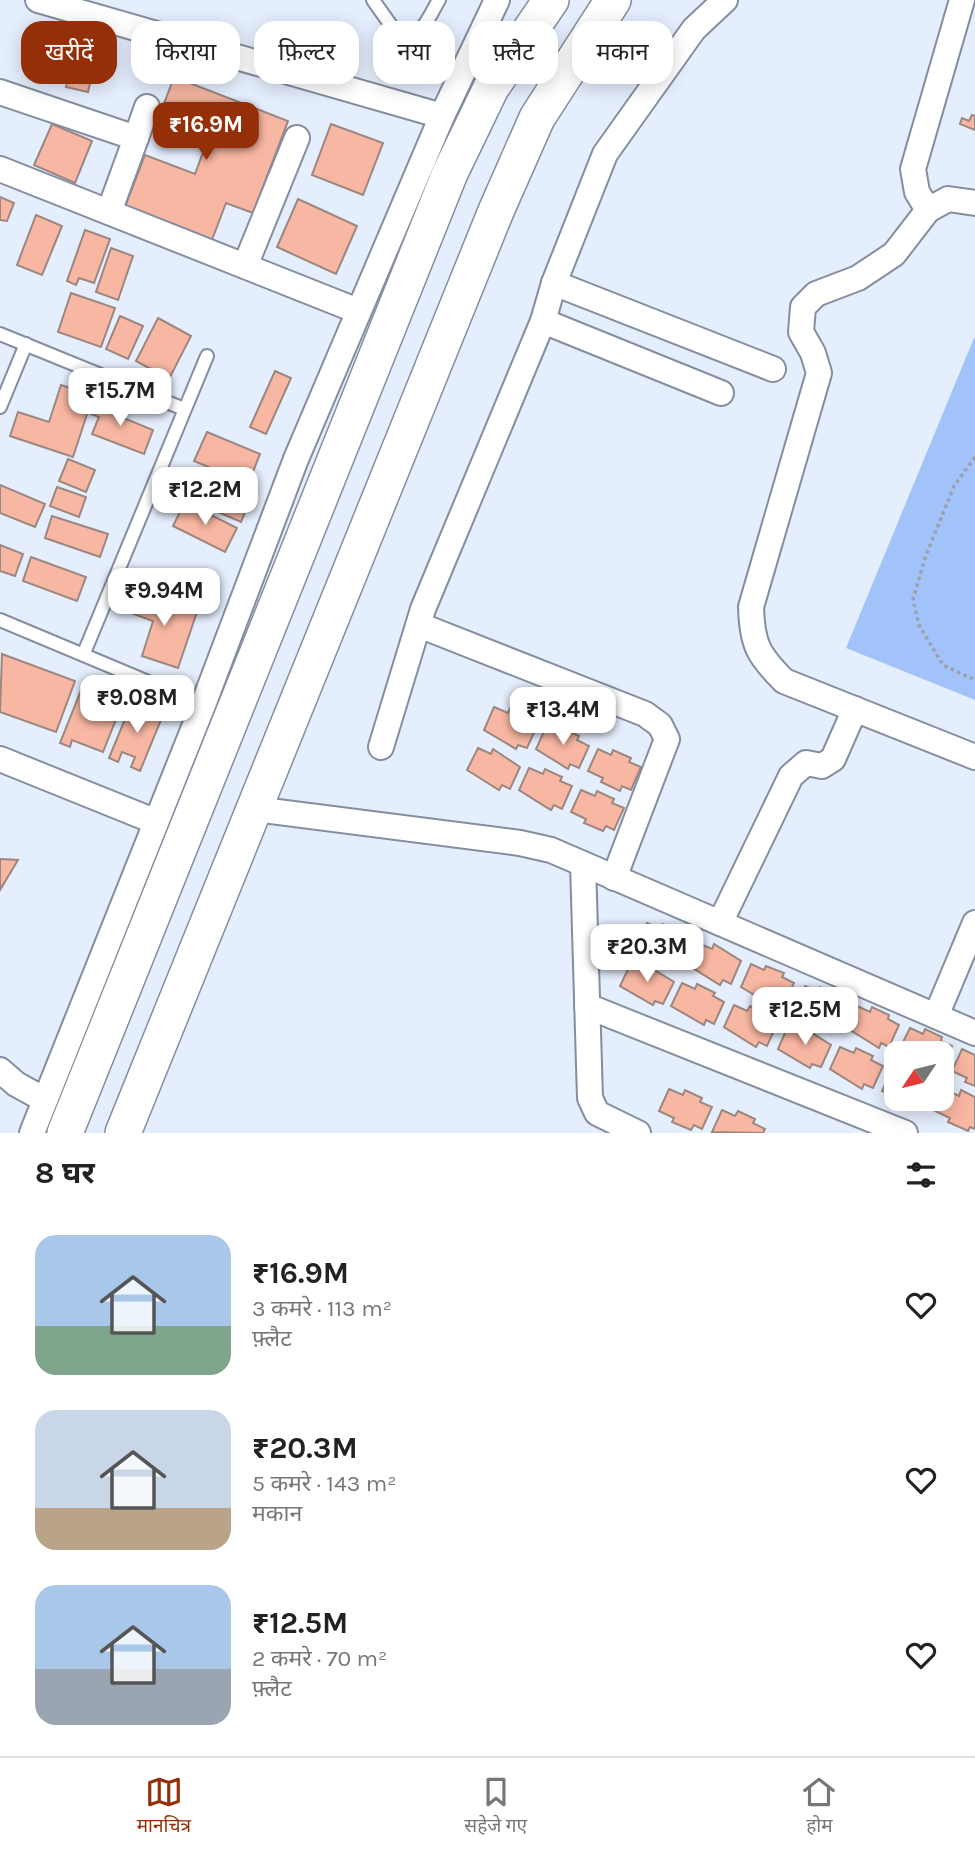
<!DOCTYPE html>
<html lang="hi">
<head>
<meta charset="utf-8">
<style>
	:root { --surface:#fff; --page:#f6f6f6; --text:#222; --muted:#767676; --line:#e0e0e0; --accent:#952f07 }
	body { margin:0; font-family:Karla,"Noto Sans Devanagari",sans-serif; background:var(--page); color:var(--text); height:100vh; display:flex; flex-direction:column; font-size:26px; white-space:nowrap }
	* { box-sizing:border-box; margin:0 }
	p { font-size:23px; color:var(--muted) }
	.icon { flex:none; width:38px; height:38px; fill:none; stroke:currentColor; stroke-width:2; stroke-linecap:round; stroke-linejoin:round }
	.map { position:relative; height:1133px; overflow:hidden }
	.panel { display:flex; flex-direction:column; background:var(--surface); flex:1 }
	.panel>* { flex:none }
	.guide { position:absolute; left:21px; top:21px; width:934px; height:63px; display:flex; gap:14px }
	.needle { width:46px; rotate:235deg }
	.fabs { position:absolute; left:884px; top:1041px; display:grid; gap:14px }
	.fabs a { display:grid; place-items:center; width:70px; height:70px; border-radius:14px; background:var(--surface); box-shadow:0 4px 18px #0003; font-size:35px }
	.price { position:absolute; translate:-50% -60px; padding:0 16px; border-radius:14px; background:#fff; color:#222; font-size:23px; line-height:46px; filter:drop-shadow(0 2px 4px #0008) }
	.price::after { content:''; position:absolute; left:50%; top:42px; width:21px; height:16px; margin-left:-10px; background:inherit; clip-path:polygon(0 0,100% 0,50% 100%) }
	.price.selected { background:var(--accent); color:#fff }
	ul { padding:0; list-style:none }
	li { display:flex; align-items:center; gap:21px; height:175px; padding:0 35px }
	li span { display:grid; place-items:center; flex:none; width:196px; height:140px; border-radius:21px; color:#555 }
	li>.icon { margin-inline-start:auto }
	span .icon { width:84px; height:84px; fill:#fffc; stroke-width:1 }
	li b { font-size:30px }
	h2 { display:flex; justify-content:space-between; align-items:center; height:84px; padding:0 35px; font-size:30px }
	.chip { padding:0 24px; border-radius:21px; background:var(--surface); box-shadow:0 4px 18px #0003; font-size:24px; line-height:63px }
	.chip.selected { background:var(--accent); color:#fff }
	.menu { display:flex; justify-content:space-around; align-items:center; height:98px; border-top:2px solid var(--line); background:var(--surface); font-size:19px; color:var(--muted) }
	.menu a { display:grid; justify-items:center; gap:4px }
	.menu .selected { color:var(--accent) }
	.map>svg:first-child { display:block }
	.green { fill:#a1c3f9 }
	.building { fill:#f8b7a2; stroke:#9c8780; stroke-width:2 }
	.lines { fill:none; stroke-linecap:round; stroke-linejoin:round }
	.lane-casing { stroke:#848e9f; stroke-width:16 }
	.street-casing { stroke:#848e9f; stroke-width:28 }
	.secondary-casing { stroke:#848e9f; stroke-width:38 }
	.path { stroke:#9aa1ad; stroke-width:3.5; stroke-dasharray:3.5 3.5; stroke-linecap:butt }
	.lane { stroke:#fff; stroke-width:12 }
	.street { stroke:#fff; stroke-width:24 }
	.secondary { stroke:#fff; stroke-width:35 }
</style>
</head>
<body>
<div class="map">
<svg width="975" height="1133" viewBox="0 0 975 1133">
	<rect width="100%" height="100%" fill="#e5eefd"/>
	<path class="green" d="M974,338L975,339V700L846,648Z"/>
	<g class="building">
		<path d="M48,27L71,32L59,81L36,75Z"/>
		<path d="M73,53L96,58L88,92L66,87Z"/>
		<path d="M174,77L288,121L253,213L226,203L210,245L123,212L145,155L195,174L205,147L155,128Z"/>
		<path d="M972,115L975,116V130L960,124L962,118L969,121Z"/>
		<path d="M52,124L92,141L75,183L34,165Z"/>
		<path d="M331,124L383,143L363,195L312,175Z"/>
		<path d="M0,197L14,203L7,221L0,220Z"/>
		<path d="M298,199L357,226L336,274L277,247Z"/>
		<path d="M36,215L62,226L42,275L17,265Z"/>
		<path d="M85,230L110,239L94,283L79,278L76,285L67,281Z"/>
		<path d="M111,248L133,256L118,300L96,292Z"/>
		<path d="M71,293L115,308L101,347L58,332Z"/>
		<path d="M120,316L143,326L128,359L106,349Z"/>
		<path d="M158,318L191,336L169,379L136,361Z"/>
		<path d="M275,371L291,378L266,434L250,427Z"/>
		<path d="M61,385L93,396L73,457L10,436L18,412L49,422Z"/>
		<path d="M97,399L124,409L121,417L153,430L144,454L92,434L99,417L91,414Z"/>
		<path d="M207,432L260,454L248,484L194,461Z"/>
		<path d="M68,459L95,470L86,492L59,481Z"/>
		<path d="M191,472L251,498L241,522L181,496Z"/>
		<path d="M0,485L45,504L35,527L0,513Z"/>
		<path d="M57,487L86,497L79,517L50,506Z"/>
		<path d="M185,502L237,528L225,552L173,526Z"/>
		<path d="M52,516L108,534L100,557L45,538Z"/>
		<path d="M0,545L23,554L15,576L0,571Z"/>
		<path d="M31,557L86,577L77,601L23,581Z"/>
		<path d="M135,592L197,612L178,668L142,656L153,621L128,612Z"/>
		<path d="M2,654L75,681L56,732L0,712Z"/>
		<path d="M84,683L124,699L103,752L72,740L70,747L60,743Z"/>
		<path d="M132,702L163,715L140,771L131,767L135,757L122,752L118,762L109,758Z"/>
		<path d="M494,707L508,713L510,708L537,726L527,748L518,745L516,749L484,730Z"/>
		<path d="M546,727L559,733L562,728L579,736L577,740L589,746L579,768L570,764L568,769L536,749Z"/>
		<path d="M478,748L491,754L493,749L520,767L510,789L502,785L499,790L467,770Z"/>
		<path d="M598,749L611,755L613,750L631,758L629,762L641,767L631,790L622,786L620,791L601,782L603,778L588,771Z"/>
		<path d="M529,768L543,774L545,769L562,777L560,781L572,786L562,809L554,805L551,810L519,790Z"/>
		<path d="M581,790L595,796L597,791L614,799L612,803L624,808L614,830L606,826L603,831L584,823L586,819L571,812Z"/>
		<path d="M0,859L18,860L0,890Z"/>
		<path d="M647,923L661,929L663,924L680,932L678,936L690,942L680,964L671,960L669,965L637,945Z"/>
		<path d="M698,943L712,949L714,944L741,961L731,984L723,980L720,985L688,965Z"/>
		<path d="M631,963L644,970L646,965L674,982L663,1004L655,1001L653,1005L620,986Z"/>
		<path d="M751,964L764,970L766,966L784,973L782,977L794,983L784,1005L775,1001L773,1006L741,987Z"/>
		<path d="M682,983L695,989L697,984L715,993L713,996L724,1002L714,1024L706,1020L704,1025L671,1006Z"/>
		<path d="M805,986L818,992L820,987L837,995L836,999L847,1005L837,1027L829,1023L827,1028L807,1019L809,1015L795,1008Z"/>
		<path d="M734,1005L747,1011L750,1006L767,1014L765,1018L777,1024L767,1046L759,1042L756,1047L724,1027Z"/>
		<path d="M857,1006L870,1012L872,1007L889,1015L888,1019L899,1025L889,1047L881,1043L879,1048L847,1028Z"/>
		<path d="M788,1026L801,1033L804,1028L831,1045L821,1067L812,1064L810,1068L778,1049Z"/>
		<path d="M910,1028L923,1034L925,1029L942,1037L941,1041L952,1046L942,1068V1054H907L899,1050Z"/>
		<path d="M840,1047L854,1053L856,1048L873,1056L871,1060L883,1066L873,1088L864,1084L862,1089L830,1069Z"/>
		<path d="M962,1049L975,1055V1086L965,1082L967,1078L952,1071Z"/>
		<path d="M893,1068L896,1070V1097L882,1091Z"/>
		<path d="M669,1089L683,1095L685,1090L702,1098L700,1102L712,1107L702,1129L694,1125L691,1130L672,1122L674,1118L659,1111Z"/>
		<path d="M945,1089L959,1096L961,1090L975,1097V1129L970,1127L968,1131L948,1122L950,1118L935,1111Z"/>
		<path d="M897,1099H930L925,1109L917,1105L915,1110L896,1101Z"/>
		<path d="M722,1110L735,1116L738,1111L755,1119L753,1123L765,1129L763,1133L712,1132Z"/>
	</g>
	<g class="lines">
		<defs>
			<g id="lane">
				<path d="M373,0L395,31L405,38C423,36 430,14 439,0"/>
				<path d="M0,334L184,409"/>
				<path d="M0,407L26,344"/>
				<path d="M0,620L203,705"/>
				<path d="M84,653L207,356"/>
			</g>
			<g id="street">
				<path d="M38,0L442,116"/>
				<path d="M0,92L136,138L109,212"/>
				<path d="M136,138L147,107"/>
				<path d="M0,169L358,311"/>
				<path d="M975,203L948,199L928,210L894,254L858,278L816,294L803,307L801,332L813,353L819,373L751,607C752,644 758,655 784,681L975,757"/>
				<path d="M928,210L917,192L913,169L962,0"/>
				<path d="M245,266L297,138"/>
				<path d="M554,283L773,369"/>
				<path d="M543,321L721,393"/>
				<path d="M419,625L645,714L660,725L667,739L614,878"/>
				<path d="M381,747L423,609L543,321L554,283L605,154L694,29L725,0"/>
				<path d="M0,759L154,821"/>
				<path d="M254,809L520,843L551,850L975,1033"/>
				<path d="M583,864L590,1098L597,1113L638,1133"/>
				<path d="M720,923L791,776L806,763L822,766L833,759L855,709"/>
				<path d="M587,1006L905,1133"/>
				<path d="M936,1016L975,923"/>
				<path d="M0,1070L16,1084L45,1100"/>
				<path d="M32,1133L203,705L296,459L442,116L497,0"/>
			</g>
			<g id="secondary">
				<path d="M65,1133L450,173L491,88L551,0"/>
				<path d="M123,1133L496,211L537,118L613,0"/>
			</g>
		</defs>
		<use href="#lane" class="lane-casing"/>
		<use href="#street" class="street-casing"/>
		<use href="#secondary" class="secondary-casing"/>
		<path class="path" d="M975,457L954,486L925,558L913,600L919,625L943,665L975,680"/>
		<use href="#lane" class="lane"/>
		<use href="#street" class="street"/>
		<use href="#secondary" class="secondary"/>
	</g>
</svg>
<div class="fabs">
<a><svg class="needle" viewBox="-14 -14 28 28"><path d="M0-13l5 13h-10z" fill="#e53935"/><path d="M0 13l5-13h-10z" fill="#767676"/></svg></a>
</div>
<b class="price selected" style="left:206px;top:162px">₹16.9M</b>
<b class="price" style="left:120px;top:428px">₹15.7M</b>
<b class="price" style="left:205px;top:527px">₹12.2M</b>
<b class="price" style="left:164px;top:628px">₹9.94M</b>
<b class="price" style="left:137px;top:735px">₹9.08M</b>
<b class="price" style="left:563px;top:747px">₹13.4M</b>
<b class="price" style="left:647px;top:984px">₹20.3M</b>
<b class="price" style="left:805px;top:1047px">₹12.5M</b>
<div class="guide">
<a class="chip selected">खरीदें</a>
<a class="chip">किराया</a>
<a class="chip">फ़िल्टर</a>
<a class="chip">नया</a>
<a class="chip">फ़्लैट</a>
<a class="chip">मकान</a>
</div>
</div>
<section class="panel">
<h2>8 घर<svg class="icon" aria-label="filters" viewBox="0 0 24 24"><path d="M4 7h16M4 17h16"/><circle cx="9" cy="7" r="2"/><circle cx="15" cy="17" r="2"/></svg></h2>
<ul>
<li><span style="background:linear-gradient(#a9c7e8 65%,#7fa58c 0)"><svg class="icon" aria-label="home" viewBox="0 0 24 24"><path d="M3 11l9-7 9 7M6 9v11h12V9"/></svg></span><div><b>₹16.9M</b><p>3 कमरे · 113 m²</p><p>फ़्लैट</p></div><svg class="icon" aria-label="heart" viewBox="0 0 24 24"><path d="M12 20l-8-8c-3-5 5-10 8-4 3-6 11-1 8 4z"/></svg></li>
<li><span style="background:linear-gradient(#c9d6e8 70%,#b9a48a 0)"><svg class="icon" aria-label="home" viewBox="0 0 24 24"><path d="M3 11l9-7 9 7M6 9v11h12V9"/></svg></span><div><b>₹20.3M</b><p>5 कमरे · 143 m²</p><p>मकान</p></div><svg class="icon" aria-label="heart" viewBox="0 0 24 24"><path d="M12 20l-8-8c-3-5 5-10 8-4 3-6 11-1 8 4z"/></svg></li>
<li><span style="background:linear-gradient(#a9c7e8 60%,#9aa5b1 0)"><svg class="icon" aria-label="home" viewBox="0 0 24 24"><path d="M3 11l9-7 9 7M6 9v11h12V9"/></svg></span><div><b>₹12.5M</b><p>2 कमरे · 70 m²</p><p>फ़्लैट</p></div><svg class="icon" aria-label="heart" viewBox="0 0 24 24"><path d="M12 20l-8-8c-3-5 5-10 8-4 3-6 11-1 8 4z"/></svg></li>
</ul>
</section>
<nav class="menu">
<a class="selected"><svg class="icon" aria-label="map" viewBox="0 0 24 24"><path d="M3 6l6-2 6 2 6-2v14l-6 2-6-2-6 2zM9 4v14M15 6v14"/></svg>मानचित्र</a>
<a><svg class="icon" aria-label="saved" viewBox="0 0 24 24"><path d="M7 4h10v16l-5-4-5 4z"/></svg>सहेजे गए</a>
<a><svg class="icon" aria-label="home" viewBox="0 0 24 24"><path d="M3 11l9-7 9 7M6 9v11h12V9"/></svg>होम</a>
</nav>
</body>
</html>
